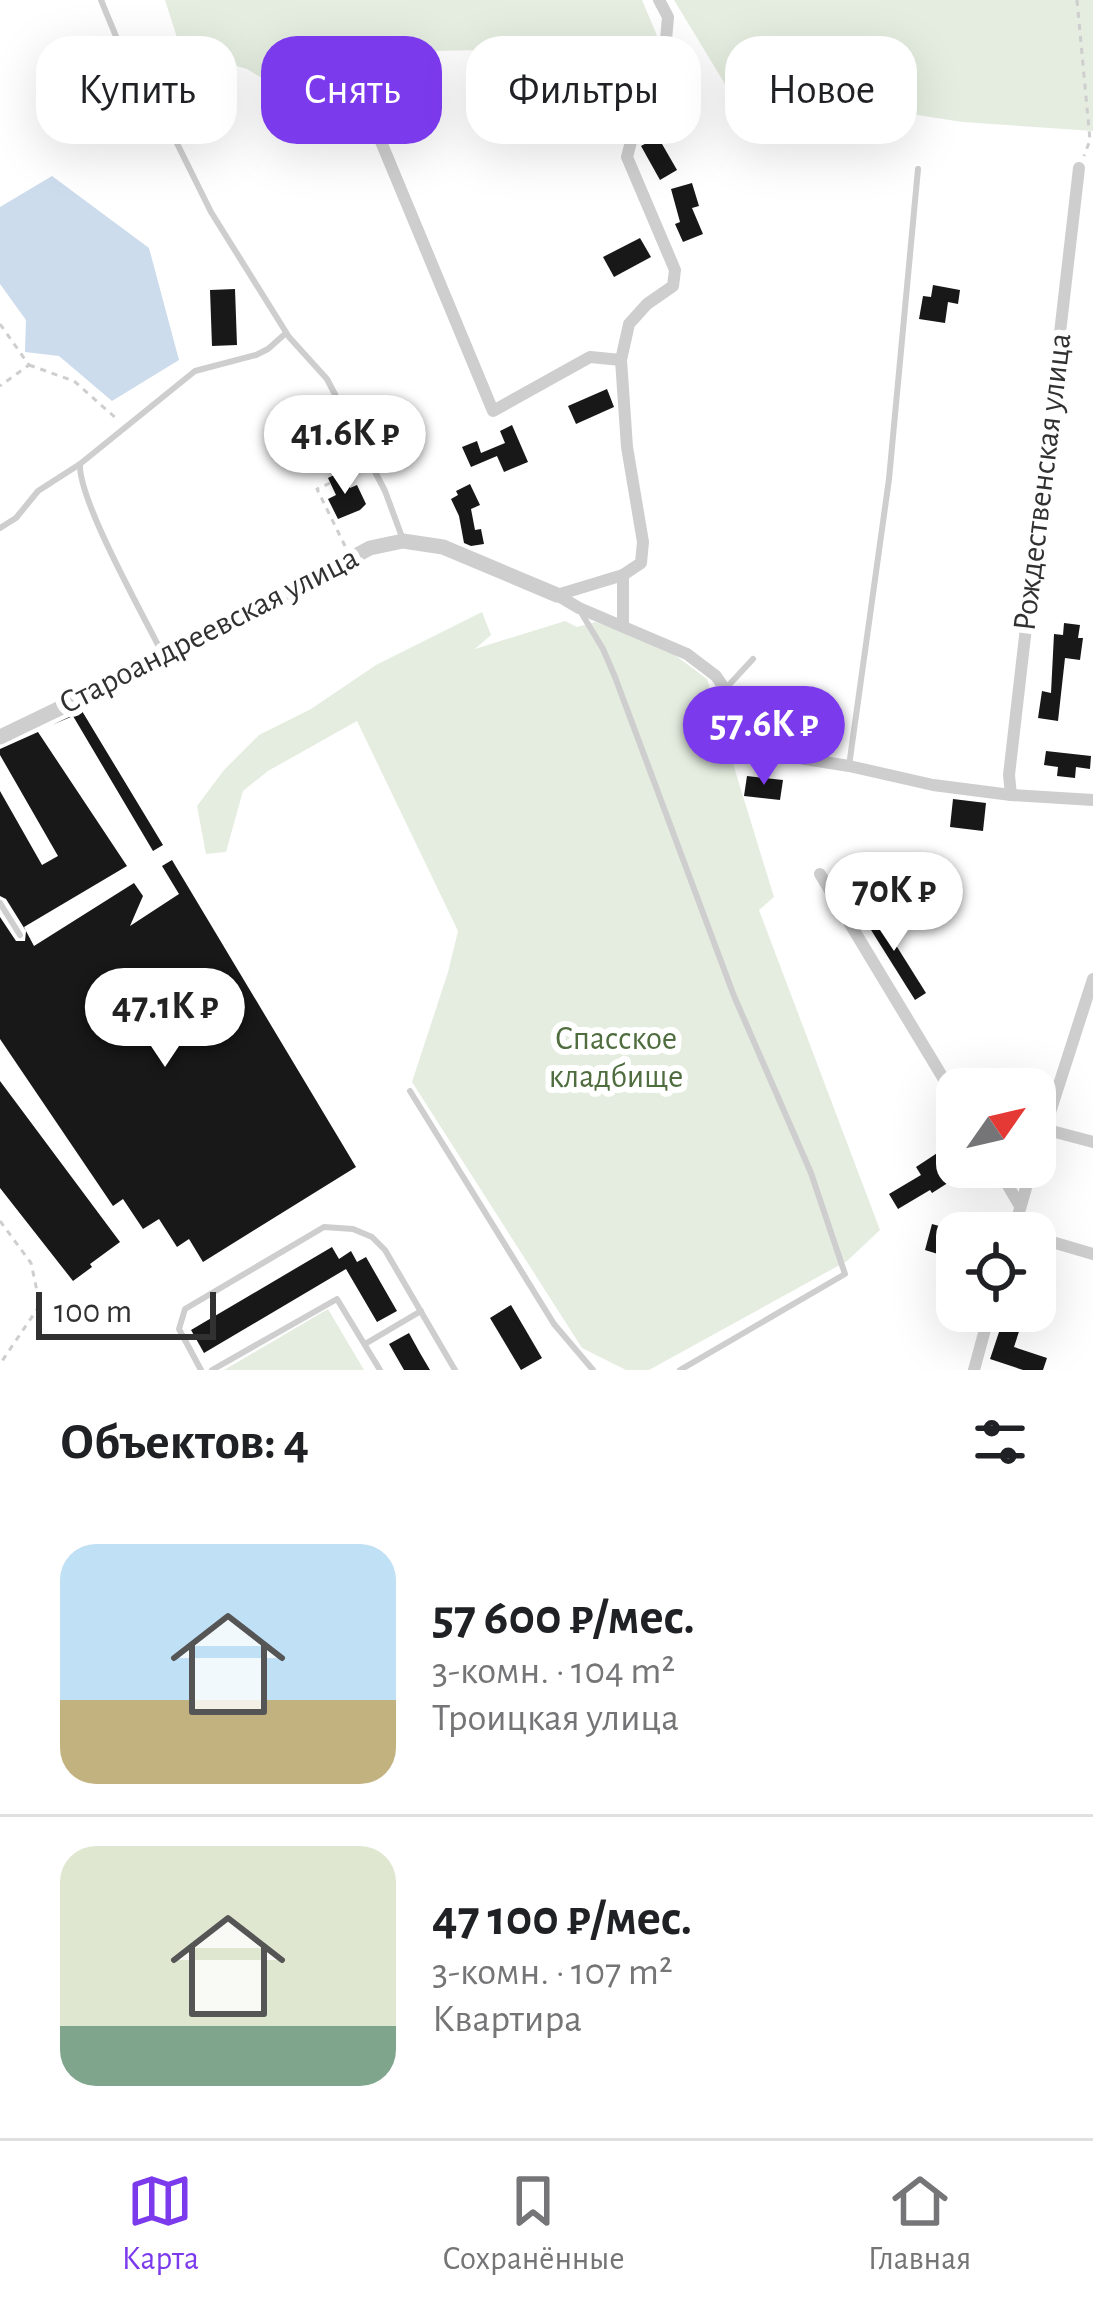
<!DOCTYPE html>
<html lang="ru">
<head>
<meta charset="utf-8">
<style>
	:root { --surface:#fff; --page:#f2f2f2; --text:#202124; --muted:#757577; --line:#e0e0e0; --accent:#7c3aed }
	body { margin:0; font-family:"Alegreya Sans",sans-serif; background:var(--page); color:var(--text); height:100vh; display:flex; flex-direction:column; font-size:45px; white-space:nowrap }
	* { box-sizing:border-box; margin:0 }
	p { font-size:39px; color:var(--muted) }
	.icon { flex:none; width:66px; height:66px; fill:none; stroke:currentColor; stroke-width:2; stroke-linecap:round; stroke-linejoin:round }
	.map { position:relative; height:1370px; overflow:hidden }
	.side { display:flex; flex-direction:column; background:var(--surface); flex:1 }
	.side>* { flex:none }
	.banner { position:absolute; left:36px; top:36px; width:1023px; height:108px; display:flex; gap:24px }
	.needle { width:78px; rotate:56deg }
	.tools { position:absolute; left:936px; top:1068px; display:grid; gap:24px }
	.tools a { display:grid; place-items:center; width:120px; height:120px; border-radius:24px; background:var(--surface); box-shadow:0 12px 48px #0002; font-size:60px }
	.scale { position:absolute; left:36px; bottom:30px; width:180px; box-sizing:border-box; padding-left:12px; border:6px solid #313131; border-top:0; font-size:33px; line-height:42px; white-space:nowrap; color:#313131; -webkit-text-stroke:9px #fff; paint-order:stroke }
	.price { position:absolute; translate:-50% -102px; padding:0 27px; border-radius:42px; background:#fff; color:#222; font-size:39px; line-height:78px; filter:drop-shadow(0 3px 6px #0008) }
	.price::after { content:''; position:absolute; left:50%; top:72px; width:36px; height:27px; margin-left:-18px; background:inherit; clip-path:polygon(0 0,100% 0,50% 100%) }
	.price.current { background:var(--accent); color:#fff }
	ul { padding:0; list-style:none }
	li { display:flex; align-items:center; gap:36px; height:300px; padding:0 60px }
	li+li { border-top:3px solid var(--line) }
	li span { display:grid; place-items:center; flex:none; width:336px; height:240px; border-radius:36px; color:#555 }
	li>.icon { margin-inline-start:auto }
	span .icon { width:144px; height:144px; fill:#fffc; stroke-width:1 }
	li b { font-size:51px }
	h2 { display:flex; justify-content:space-between; align-items:center; height:144px; padding:0 60px; font-size:51px }
	.chip { padding:0 42px; border-radius:36px; background:var(--surface); box-shadow:0 12px 48px #0002; font-size:42px; line-height:108px }
	.chip.current { background:var(--accent); color:#fff }
	.tab-bar { display:flex; justify-content:space-around; align-items:center; height:168px; border-top:3px solid var(--line); background:var(--surface); font-size:33px; color:var(--muted) }
	.tab-bar a { display:grid; justify-items:center; gap:6px }
	.tab-bar .current { color:var(--accent) }
	.map>svg:first-child { display:block }
	.green { fill:#e5ede0 }
	.water { fill:#ccdcec }
	.building { fill:#181818 }
	.lines { fill:none; stroke-linecap:round; stroke-linejoin:round }
	.path { stroke:#cecece; stroke-width:3; stroke-dasharray:6 6; stroke-linecap:butt }
	.service { stroke:#cecece; stroke-width:6 }
	.minor { stroke:#cecece; stroke-width:12 }
	.tertiary { stroke:#cecece; stroke-width:15 }
	.labels { text-anchor:middle; dominant-baseline:central; stroke-width:12; stroke-linejoin:round; paint-order:stroke }
	.street-label { font-size:33px; fill:#313131; stroke:#fff }
	.park-label { font-size:33px; fill:#4f6d3e; stroke:#fff }
</style>
</head>
<body>
<div class="map">
<svg width="1093" height="1370" viewBox="0 0 1093 1370">
	<rect width="100%" height="100%" fill="#fff"/>
	<g class="green">
		<path d="M165,0H642L658,38L642,62L486,50L371,52L357,78L265,80L247,69L181,50Z"/>
		<path d="M674,0H1093V131L962,122L905,113L787,114L731,94Z"/>
		<path d="M482,612L491,635L475,649L565,621L577,627L595,622L659,643L707,679L774,897L759,910L880,1230L847,1261L649,1370H626L582,1348L412,1082L448,972L458,931L357,721L268,771L243,791L226,852L206,854L197,806L224,770L259,735L311,709L376,665Z"/>
		<path d="M328,1309L364,1370H224Z"/>
	</g>
	<path class="water" d="M52,176L149,248L179,360L112,401L59,356L25,352L26,320L0,284V207Z"/>
	<g class="building">
		<path d="M598,86L608,115L583,124L574,94Z"/>
		<path d="M658,137L677,170L660,180L641,146Z"/>
		<path d="M692,183L699,206L692,208L703,234L683,242L675,224L680,222L671,189Z"/>
		<path d="M640,238L651,257L614,277L603,257Z"/>
		<path d="M933,285L960,290L958,304L948,302L945,323L919,319L923,296L931,297Z"/>
		<path d="M235,289L237,345L212,346L210,290Z"/>
		<path d="M607,389L614,407L576,424L568,406Z"/>
		<path d="M310,399L314,406L320,403L328,421L323,423L327,431L312,438L306,427L299,430L293,417L300,414L296,405Z"/>
		<path d="M512,425L528,462L504,472L497,456L471,467L462,447L477,441L481,453L505,443L500,431Z"/>
		<path d="M342,471L350,488L357,485L366,504L360,510L338,519L328,499L336,495L328,478Z"/>
		<path d="M470,484L480,505L471,509L475,530L481,529L484,544L471,546L464,543L459,516L451,499L458,495L456,491Z"/>
		<path d="M1064,623L1080,625L1078,638H1083L1080,660L1065,658L1058,721L1038,718L1042,691L1051,693L1054,634L1063,635Z"/>
		<path d="M82,711L163,845L153,851L73,716L52,725Z"/>
		<path d="M38,732L127,866L24,927L26,931L6,899L0,896V791L42,865L58,856L0,755V749Z"/>
		<path d="M1046,751L1091,756L1090,769L1076,767L1075,778L1057,776L1058,767L1044,765Z"/>
		<path d="M747,776L783,780L780,800L744,796Z"/>
		<path d="M953,799L986,803L983,831L950,827Z"/>
		<path d="M172,860L356,1167L203,1262L189,1239L177,1247L159,1219L143,1229L123,1199L113,1206L0,1039V917L16,941H25L26,931L34,946L134,883L143,896L130,926L179,894L162,866Z"/>
		<path d="M872,907L926,993L915,1000L861,914Z"/>
		<path d="M0,1081L120,1242L90,1264L92,1267L73,1281L0,1188Z"/>
		<path d="M957,1140V1167H973L932,1193L930,1190L898,1209L889,1194L921,1175L916,1167Z"/>
		<path d="M932,1224L957,1231V1260L925,1250Z"/>
		<path d="M332,1247L339,1259L351,1251L357,1262L366,1257L397,1311L377,1322L346,1269L204,1353L191,1330Z"/>
		<path d="M511,1305L542,1358L521,1370L490,1318Z"/>
		<path d="M1006,1311L1025,1313L1014,1347L1047,1358L1043,1370H1023L990,1359Z"/>
		<path d="M409,1333L420,1353L430,1370H404L389,1344Z"/>
	</g>
	<g class="lines">
		<g class="path">
			<path d="M1077,0L1090,140L1084,156"/>
			<path d="M0,324L29,365L0,386"/>
			<path d="M29,365L74,381L118,420"/>
			<path d="M330,483L317,489L345,546"/>
			<path d="M0,1221L31,1263L40,1305L0,1364"/>
		</g>
		<g class="service">
			<path d="M101,0L139,92L161,111L211,212L289,337L327,379L385,491L402,537"/>
			<path d="M0,528L16,518L38,491L80,464"/>
			<path d="M582,614L603,649L615,677L734,996L811,1173L845,1274L680,1370"/>
			<path d="M163,655C144,616 78,500 80,464L195,371L256,355L268,349L286,333"/>
			<path d="M727,687L753,659"/>
			<path d="M849,766L889,479L918,169"/>
			<path d="M0,903L20,935"/>
			<path d="M410,1091L554,1324L593,1370"/>
			<path d="M365,1344L421,1311"/>
			<path d="M201,1370L179,1329L185,1309L324,1227L353,1229L372,1237L385,1250L455,1370"/>
			<path d="M212,1370L337,1299L380,1370"/>
		</g>
		<g class="minor">
			<path d="M366,79L367,108L493,411L590,357L621,360"/>
			<path d="M623,575V625"/>
			<path d="M557,595L623,575L641,563L643,542L627,447L621,360L629,324L647,304L673,286L675,270L627,157L635,126L663,74L668,17L659,0"/>
			<path d="M557,595L579,608L687,654L716,676L755,734L786,756L849,766L933,785L1011,795L1093,800"/>
			<path d="M1011,795L1009,775L1079,168"/>
			<path d="M820,874L957,1101"/>
			<path d="M1044,1129L1093,1142"/>
			<path d="M1035,1159L1093,979"/>
			<path d="M997,1167L1020,1206"/>
			<path d="M1013,1233L1032,1167"/>
			<path d="M1035,1237L1093,1254"/>
			<path d="M974,1370L990,1311"/>
		</g>
		<path class="tertiary" d="M0,737L164,658L370,548L403,541L443,547L557,595"/>
	</g>
	<g class="labels">
		<g class="street-label">
			<text transform="translate(1043 482) rotate(-83)">Рождественская улица</text>
			<text transform="translate(209 631) rotate(-27)">Староандреевская улица</text>
		</g>
		<g class="park-label">
			<text x="616" y="1039">Спасское<tspan x="616" dy="38">кладбище</tspan></text>
		</g>
	</g>
</svg>
<div class="tools">
<a><svg class="needle" viewBox="-14 -14 28 28"><path d="M0-13l5 13h-10z" fill="#e53935"/><path d="M0 13l5-13h-10z" fill="#757577"/></svg></a>
<a><svg class="icon" aria-label="locate" viewBox="0 0 24 24"><circle cx="12" cy="12" r="6"/><path d="M12 2v4M12 18v4M2 12h4M18 12h4"/></svg></a>
</div>
<div class="scale">100 m</div>
<b class="price" style="left:345px;top:497px">41.6K ₽</b>
<b class="price current" style="left:764px;top:788px">57.6K ₽</b>
<b class="price" style="left:894px;top:954px">70K ₽</b>
<b class="price" style="left:165px;top:1070px">47.1K ₽</b>
<div class="banner">
<a class="chip">Купить</a>
<a class="chip current">Снять</a>
<a class="chip">Фильтры</a>
<a class="chip">Новое</a>
</div>
</div>
<section class="side">
<h2>Объектов: 4<svg class="icon" aria-label="filters" viewBox="0 0 24 24"><path d="M4 7h16M4 17h16"/><circle cx="9" cy="7" r="2"/><circle cx="15" cy="17" r="2"/></svg></h2>
<ul>
<li><span style="background:linear-gradient(#bfe0f5 65%,#c2b280 0)"><svg class="icon" aria-label="home" viewBox="0 0 24 24"><path d="M3 11l9-7 9 7M6 9v11h12V9"/></svg></span><div><b>57 600 ₽/мес.</b><p>3-комн. · 104 m²</p><p>Троицкая улица</p></div></li>
<li><span style="background:linear-gradient(#dfe7d0 75%,#7fa58c 0)"><svg class="icon" aria-label="home" viewBox="0 0 24 24"><path d="M3 11l9-7 9 7M6 9v11h12V9"/></svg></span><div><b>47 100 ₽/мес.</b><p>3-комн. · 107 m²</p><p>Квартира</p></div></li>
</ul>
</section>
<nav class="tab-bar">
<a class="current"><svg class="icon" aria-label="map" viewBox="0 0 24 24"><path d="M3 6l6-2 6 2 6-2v14l-6 2-6-2-6 2zM9 4v14M15 6v14"/></svg>Карта</a>
<a><svg class="icon" aria-label="saved" viewBox="0 0 24 24"><path d="M7 4h10v16l-5-4-5 4z"/></svg>Сохранённые</a>
<a><svg class="icon" aria-label="home" viewBox="0 0 24 24"><path d="M3 11l9-7 9 7M6 9v11h12V9"/></svg>Главная</a>
</nav>
</body>
</html>
